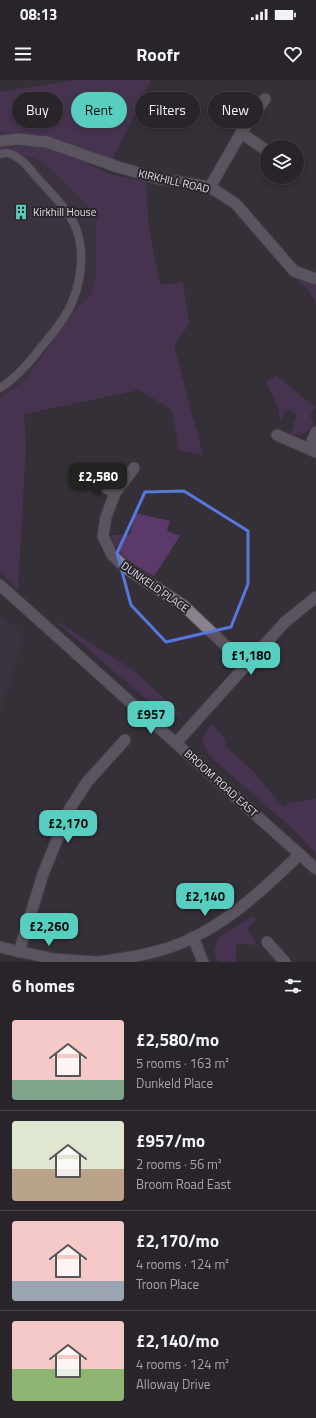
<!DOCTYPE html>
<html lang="en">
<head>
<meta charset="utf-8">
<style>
	:root { --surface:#28242a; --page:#343036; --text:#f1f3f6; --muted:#a5a4a8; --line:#444147; --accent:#58cec0 }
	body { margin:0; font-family:"Titillium Web",sans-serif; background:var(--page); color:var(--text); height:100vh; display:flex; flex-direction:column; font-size:15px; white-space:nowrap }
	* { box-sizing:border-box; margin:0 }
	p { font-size:13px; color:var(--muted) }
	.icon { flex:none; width:22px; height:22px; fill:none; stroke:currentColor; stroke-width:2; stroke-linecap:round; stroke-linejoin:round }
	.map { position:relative; height:882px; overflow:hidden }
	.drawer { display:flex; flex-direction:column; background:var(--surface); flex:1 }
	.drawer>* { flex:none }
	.hud { position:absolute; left:12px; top:12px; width:292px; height:36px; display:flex; gap:8px }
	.buttons { position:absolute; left:260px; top:60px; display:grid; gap:8px }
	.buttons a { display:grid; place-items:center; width:44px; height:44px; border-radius:50%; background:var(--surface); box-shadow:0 2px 6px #0003,0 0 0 1px var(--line); font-size:20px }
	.price { position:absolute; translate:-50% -34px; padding:0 9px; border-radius:8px; background:var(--accent); color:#111; font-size:13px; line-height:26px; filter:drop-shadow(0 1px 2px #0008) }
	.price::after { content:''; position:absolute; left:50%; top:24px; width:12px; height:9px; margin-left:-6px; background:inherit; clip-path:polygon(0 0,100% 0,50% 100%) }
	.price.current { background:#222; color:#fff }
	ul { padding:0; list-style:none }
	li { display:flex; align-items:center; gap:12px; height:100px; padding:0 12px }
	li+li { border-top:1px solid var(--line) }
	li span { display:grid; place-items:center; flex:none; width:112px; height:80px; border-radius:4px; color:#555 }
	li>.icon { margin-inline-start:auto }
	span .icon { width:48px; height:48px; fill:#fffc; stroke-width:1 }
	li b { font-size:17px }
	h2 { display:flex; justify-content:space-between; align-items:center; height:48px; padding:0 12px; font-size:17px }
	.pill { padding:0 14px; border-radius:18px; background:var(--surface); box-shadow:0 2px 6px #0003,0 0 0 1px var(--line); font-size:14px; line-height:36px }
	.pill.current { background:var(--accent); color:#111 }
	.status { display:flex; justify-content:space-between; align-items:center; height:28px; padding:0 20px; background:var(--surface); direction:ltr }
	.status svg { height:11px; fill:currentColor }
	header { display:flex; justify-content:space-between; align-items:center; height:52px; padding:0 12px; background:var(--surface); font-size:18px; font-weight:700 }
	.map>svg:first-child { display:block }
	.built { fill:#403644 }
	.green { fill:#5c396b }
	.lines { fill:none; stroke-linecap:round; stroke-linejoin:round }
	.service-casing { stroke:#534f55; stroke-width:10 }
	.minor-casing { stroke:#534f55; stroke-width:13 }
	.tertiary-casing { stroke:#534f55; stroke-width:13 }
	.service { stroke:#89828c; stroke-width:8 }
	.minor { stroke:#89828c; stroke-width:11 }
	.tertiary { stroke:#89828c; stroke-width:11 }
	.marked { fill:none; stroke:#5778db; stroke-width:3; stroke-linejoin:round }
	.labels { text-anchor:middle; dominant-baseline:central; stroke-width:4; stroke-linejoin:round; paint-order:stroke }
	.street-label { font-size:11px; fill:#dfdbe1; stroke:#2b262e }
	.poi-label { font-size:11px; fill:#dfdbe1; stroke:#2b262e; text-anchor:start }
</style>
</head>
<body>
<div class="status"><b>08:13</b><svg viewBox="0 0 49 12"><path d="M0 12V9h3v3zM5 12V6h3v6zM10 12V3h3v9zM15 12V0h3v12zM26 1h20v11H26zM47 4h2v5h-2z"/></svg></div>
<header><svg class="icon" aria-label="menu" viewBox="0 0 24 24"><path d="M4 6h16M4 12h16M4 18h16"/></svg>Roofr<svg class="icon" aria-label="heart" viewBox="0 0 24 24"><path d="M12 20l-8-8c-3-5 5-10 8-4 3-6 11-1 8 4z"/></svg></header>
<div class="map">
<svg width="316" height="882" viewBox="0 0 316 882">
	<rect width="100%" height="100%" fill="#353038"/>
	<g class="built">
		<path d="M0,71L20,73L45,83L97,134L95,159L96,194L92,213L73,233L25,301L0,317Z"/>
		<path d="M0,534L21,552L24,558L0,634Z"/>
	</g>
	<g class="green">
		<path d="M76,0H151L112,81L59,59L17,53H0V12Z"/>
		<path d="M30,65L58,71L110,94L146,102L149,149L160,205L183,202L189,244L174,266L203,375L179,370L172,330L139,310L24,334L26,366L18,510L0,492V317L25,301L73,233L92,213L96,194L95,159L97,134L45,83L20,73L0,71V67Z"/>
		<path d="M294,196L316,205V224L309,211Z"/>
		<path d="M276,295L315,327L310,336L314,343C307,353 304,356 291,354L297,334L286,329L281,342L278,328L266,302Z"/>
		<path d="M135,433L170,441L167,451L180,456L154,496C135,485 118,477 111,455H130Z"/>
		<path d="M53,539L133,590L182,635H165Z"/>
		<path d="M212,644L226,660L225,666L252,690L283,727L289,723L316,719V774L292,748L213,679C201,665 199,659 212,644Z"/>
		<path d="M253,836L256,839L247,849L256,862L253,865L237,863L235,882H218L214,869L220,856Z"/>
	</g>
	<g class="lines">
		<defs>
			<path id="service" d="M0,74C13,69 27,85 34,94C50,113 74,133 79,158C85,185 78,217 63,239C56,250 47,260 39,270C28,284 15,299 0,308"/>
			<g id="minor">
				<path d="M241,53L263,68"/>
				<path d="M0,61L18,59L47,62L118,87L156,98L210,107L236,124L294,191L316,199"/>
				<path d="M210,107L241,53L265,19"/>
				<path d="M277,355L316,372"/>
				<path d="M309,369L316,352"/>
				<path d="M134,388L115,413L106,437L103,456L112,475L126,488L184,526L245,584"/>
				<path d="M94,400L115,413"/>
				<path d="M176,663L285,542L316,517"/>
				<path d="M193,857L203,882"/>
				<path d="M267,862L285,882"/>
				<path d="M0,867L54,879L96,882"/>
				<path d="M19,872L43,794L69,730L87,702L125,660"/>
				<path d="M99,882C117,879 136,877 154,872C212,858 258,815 300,774"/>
			</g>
			<path id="tertiary" d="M0,505L316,789"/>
		</defs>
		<use href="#service" class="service-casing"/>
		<use href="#minor" class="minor-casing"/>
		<use href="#tertiary" class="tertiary-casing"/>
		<use href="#service" class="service"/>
		<use href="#minor" class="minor"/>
		<use href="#tertiary" class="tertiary"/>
	</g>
	<path d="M0 0H316V882H0ZM184,411L248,451V504L231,547L166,562L131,525L117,473L145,412Z" fill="#353038" fill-opacity=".55" fill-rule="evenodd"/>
	<path class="marked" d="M184,411L248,451V504L231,547L166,562L131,525L117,473L145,412Z"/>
	<defs>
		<symbol id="building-bare" viewBox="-9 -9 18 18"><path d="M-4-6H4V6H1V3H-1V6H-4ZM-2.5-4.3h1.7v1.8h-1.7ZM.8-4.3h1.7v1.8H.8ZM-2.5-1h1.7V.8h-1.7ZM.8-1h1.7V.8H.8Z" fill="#58cec0" stroke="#2b262e" stroke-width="2.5" paint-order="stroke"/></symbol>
	</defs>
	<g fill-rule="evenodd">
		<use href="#building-bare" x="10" y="121" width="22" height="22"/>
	</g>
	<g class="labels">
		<g class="street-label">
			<text transform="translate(174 101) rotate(13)">KIRKHILL ROAD</text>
			<text transform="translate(155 507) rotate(35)">DUNKELD PLACE</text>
			<text transform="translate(221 703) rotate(42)">BROOM ROAD EAST</text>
		</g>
		<g class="poi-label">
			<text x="33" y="132">Kirkhill House</text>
		</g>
	</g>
</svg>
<div class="buttons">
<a><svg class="icon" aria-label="layers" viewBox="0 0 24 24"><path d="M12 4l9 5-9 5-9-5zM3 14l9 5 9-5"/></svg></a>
</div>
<b class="price current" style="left:98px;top:417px">£2,580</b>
<b class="price" style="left:251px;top:596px">£1,180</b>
<b class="price" style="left:151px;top:655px">£957</b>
<b class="price" style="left:68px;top:764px">£2,170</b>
<b class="price" style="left:205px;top:837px">£2,140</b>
<b class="price" style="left:49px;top:867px">£2,260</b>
<div class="hud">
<a class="pill">Buy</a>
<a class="pill current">Rent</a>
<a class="pill">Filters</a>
<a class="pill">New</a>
</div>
</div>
<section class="drawer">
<h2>6 homes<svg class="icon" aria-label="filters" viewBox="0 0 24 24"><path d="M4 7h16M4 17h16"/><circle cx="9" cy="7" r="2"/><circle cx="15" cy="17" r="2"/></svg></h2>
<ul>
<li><span style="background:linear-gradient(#f6c9c9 75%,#7fa58c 0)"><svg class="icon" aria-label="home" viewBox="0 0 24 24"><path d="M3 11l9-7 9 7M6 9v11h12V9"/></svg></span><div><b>£2,580/mo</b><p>5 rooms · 163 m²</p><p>Dunkeld Place</p></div></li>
<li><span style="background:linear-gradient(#dfe7d0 60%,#b9a48a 0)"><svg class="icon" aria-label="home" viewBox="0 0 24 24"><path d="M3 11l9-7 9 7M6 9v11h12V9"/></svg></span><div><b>£957/mo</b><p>2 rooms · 56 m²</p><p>Broom Road East</p></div></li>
<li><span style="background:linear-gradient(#f6c9c9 75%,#9aa5b1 0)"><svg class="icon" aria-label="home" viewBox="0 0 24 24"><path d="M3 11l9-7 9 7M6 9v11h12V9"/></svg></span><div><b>£2,170/mo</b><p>4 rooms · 124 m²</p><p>Troon Place</p></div></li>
<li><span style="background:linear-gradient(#f6c9c9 60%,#8fb573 0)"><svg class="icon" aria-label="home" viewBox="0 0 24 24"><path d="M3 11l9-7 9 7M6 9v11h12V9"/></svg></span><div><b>£2,140/mo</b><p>4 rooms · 124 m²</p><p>Alloway Drive</p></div></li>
</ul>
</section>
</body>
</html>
